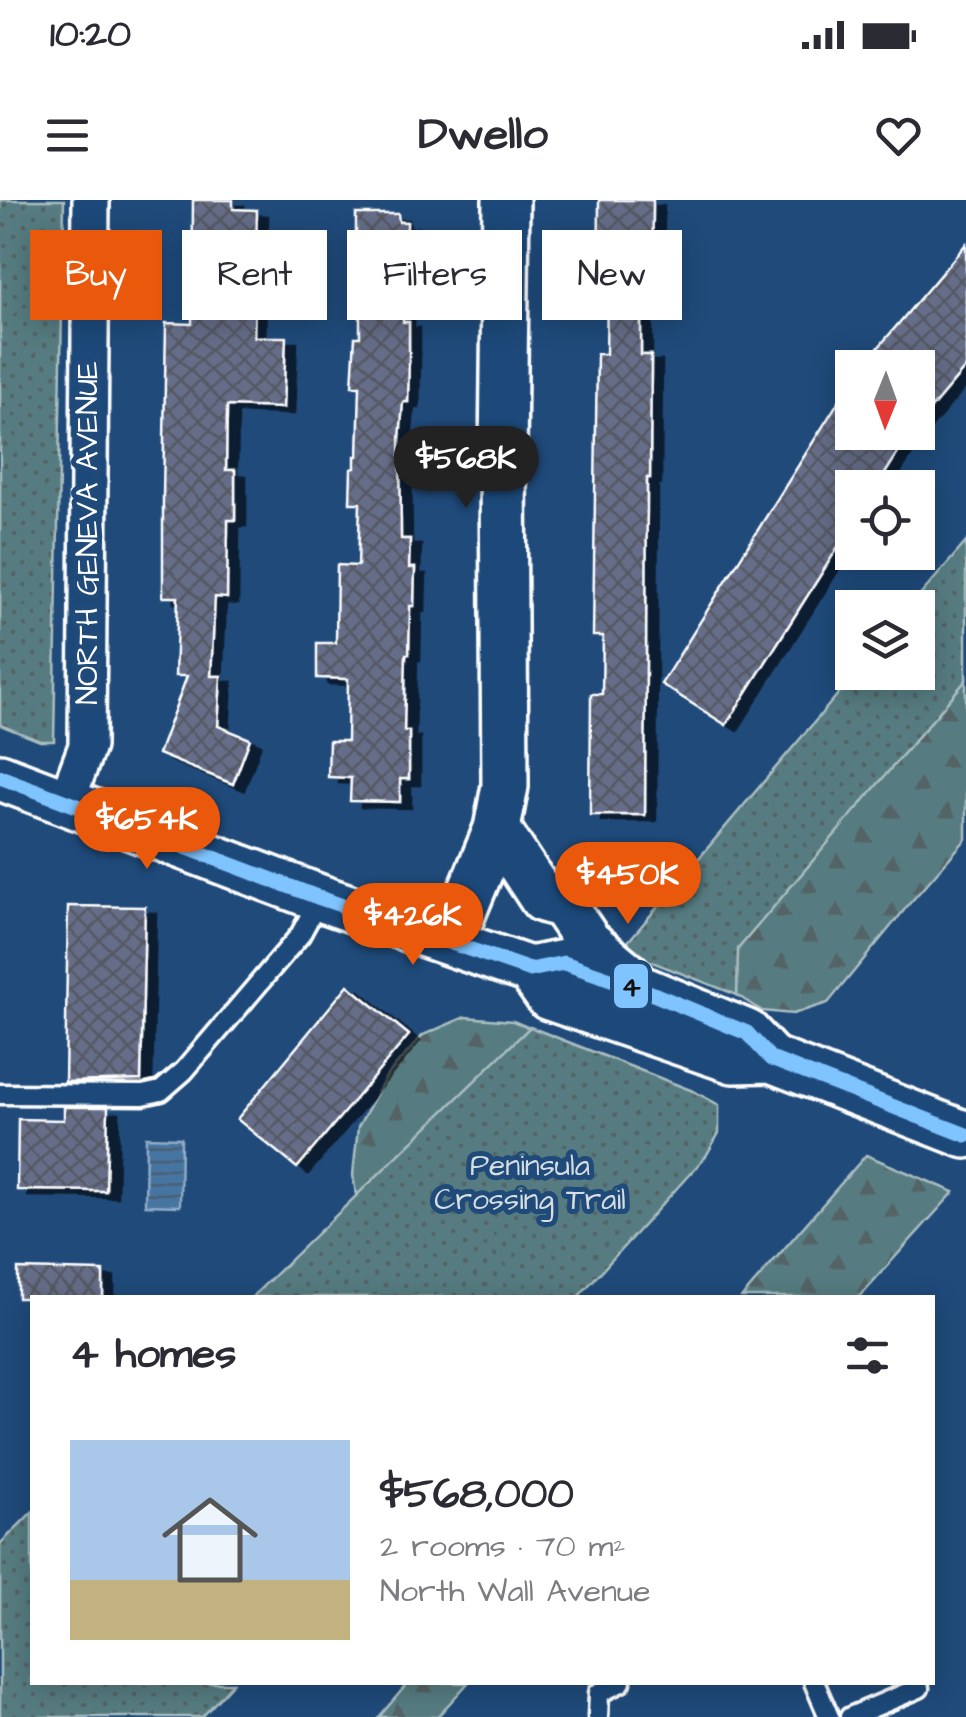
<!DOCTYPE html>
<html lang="en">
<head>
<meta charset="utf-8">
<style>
	:root { --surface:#fff; --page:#f2f2f3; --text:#2b2b33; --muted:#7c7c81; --line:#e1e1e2; --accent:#ea580c }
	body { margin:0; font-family:"Architects Daughter",sans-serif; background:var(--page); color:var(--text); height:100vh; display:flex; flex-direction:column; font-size:38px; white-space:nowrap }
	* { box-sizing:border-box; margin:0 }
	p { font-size:32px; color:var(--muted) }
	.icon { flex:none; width:55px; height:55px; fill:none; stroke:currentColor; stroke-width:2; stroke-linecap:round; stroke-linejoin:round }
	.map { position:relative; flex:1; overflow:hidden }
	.side { position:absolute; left:30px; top:1095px; width:905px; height:390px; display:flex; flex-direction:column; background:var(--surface); border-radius:0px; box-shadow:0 5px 25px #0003 }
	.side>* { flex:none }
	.guide { position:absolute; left:30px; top:30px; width:908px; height:90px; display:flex; gap:20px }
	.needle { width:65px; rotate:181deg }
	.tools { position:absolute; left:835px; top:150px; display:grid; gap:20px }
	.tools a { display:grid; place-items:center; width:100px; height:100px; border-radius:0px; background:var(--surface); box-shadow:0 5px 25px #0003; font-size:50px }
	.price { position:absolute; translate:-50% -85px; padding:0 22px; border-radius:35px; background:var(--accent); color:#fff; font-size:32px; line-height:65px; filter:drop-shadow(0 2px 5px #0008) }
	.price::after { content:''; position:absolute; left:50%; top:60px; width:30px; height:22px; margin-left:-15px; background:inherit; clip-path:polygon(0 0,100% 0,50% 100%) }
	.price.on { background:#222; color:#fff }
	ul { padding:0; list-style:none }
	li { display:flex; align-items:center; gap:30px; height:250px; padding:0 40px }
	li+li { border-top:2px solid var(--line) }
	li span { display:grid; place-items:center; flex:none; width:280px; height:200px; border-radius:0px; color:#555 }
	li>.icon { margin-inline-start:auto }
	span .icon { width:120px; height:120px; fill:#fffc; stroke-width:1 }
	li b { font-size:42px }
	h2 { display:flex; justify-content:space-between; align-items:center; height:120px; padding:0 40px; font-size:42px }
	.tag { padding:0 35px; border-radius:0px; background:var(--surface); box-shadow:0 5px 25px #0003; font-size:35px; line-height:90px }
	.tag.on { background:var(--accent); color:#fff }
	.status { display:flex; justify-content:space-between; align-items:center; height:70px; padding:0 50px; background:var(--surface); direction:ltr }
	.status svg { height:28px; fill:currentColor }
	header { display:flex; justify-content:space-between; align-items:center; height:130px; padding:0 40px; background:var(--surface); font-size:45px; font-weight:700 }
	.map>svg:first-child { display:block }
	.forest { fill:url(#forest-firs); stroke:#abbec0; stroke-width:2.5 }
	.park { fill:url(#park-dots); stroke:#abbec0; stroke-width:2.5 }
	.water { fill:url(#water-rules); stroke:#91acc7; stroke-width:2.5 }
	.building { fill:url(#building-cross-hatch); stroke:#fff; stroke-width:2.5; filter:url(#shadow) }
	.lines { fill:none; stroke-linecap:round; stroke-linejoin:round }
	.service-casing { stroke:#fff; stroke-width:25 }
	.minor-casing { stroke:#fff; stroke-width:42 }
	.tertiary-casing { stroke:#fff; stroke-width:52 }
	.service { stroke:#1f4a7a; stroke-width:18 }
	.minor { stroke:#1f4a7a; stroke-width:35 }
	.tertiary { stroke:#1f4a7a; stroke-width:45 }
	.bus-1-casing { stroke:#1f4a7a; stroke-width:22 }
	.bus-1 { stroke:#80c4ff; stroke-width:15 }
	.labels { text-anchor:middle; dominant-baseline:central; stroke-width:10; stroke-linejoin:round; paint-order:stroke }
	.street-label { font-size:30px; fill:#fff; stroke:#1f4a7a }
	.park-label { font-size:30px; fill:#d5dee0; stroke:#1f4a7a }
	.line-badge { stroke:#1f4a7a; stroke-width:4 }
	.pale-badge-label { font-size:28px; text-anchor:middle; font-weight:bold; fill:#111 }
</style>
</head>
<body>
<div class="status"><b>10:20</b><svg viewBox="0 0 49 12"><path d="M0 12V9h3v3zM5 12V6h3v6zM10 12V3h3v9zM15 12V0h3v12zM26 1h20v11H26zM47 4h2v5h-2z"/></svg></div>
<header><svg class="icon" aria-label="menu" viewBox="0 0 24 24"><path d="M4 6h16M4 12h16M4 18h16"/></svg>Dwello<svg class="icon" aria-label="heart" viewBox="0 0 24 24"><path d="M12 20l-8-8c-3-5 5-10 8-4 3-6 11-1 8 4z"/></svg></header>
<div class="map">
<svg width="966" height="1517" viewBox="0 0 966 1517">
	<defs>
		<pattern id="forest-firs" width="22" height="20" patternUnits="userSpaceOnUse" patternTransform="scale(2.5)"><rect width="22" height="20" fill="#577c81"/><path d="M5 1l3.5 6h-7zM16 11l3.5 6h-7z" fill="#526466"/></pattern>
		<pattern id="park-dots" width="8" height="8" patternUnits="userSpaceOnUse" patternTransform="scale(2.5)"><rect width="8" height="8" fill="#577c81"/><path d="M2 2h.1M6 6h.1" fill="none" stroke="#526466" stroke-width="1.8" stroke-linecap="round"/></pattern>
		<pattern id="water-rules" width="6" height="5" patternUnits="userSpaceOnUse" patternTransform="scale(2.5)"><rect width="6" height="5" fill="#4774a2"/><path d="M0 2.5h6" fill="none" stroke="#4a5e73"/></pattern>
		<pattern id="building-cross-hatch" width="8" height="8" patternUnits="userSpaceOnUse" patternTransform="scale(2.5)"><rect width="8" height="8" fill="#656d88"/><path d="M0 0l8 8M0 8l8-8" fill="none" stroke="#565964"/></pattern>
		<filter id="shadow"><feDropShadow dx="11" dy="6" stdDeviation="0" flood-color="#0009"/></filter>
	</defs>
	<rect width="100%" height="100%" fill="#1f4a7a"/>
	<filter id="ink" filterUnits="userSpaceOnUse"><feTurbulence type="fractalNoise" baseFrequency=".01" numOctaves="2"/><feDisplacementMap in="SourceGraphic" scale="20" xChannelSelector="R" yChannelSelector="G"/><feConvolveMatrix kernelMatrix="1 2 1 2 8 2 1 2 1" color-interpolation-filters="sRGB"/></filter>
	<g filter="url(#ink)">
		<g class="forest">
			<path d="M966,480V639L910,703L828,803L793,814L762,811L737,795V749Z"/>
			<path d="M465,817L513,821L544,834L357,1001L353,975L358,927L387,875L423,835Z"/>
			<path d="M866,955L954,992L859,1097H742Z"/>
			<path d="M408,1483V1482L468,1483L437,1517H379Z"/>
		</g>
		<g class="park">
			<path d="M0,0H64L54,541H40L0,525Z"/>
			<path d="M966,342V480L738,749L737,795L621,750L856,473L918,472V408L910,407Z"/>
			<path d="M530,827L693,891L719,905V933L706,956L578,1097H252Z"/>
			<path d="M32,1312V1482L233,1483L202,1517H0V1344Z"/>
		</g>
		<path class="water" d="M146,937L181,938L180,1006L145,1005Z"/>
		<g class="building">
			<path d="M193,0H233V9L257,10L254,137H286L283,208L227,206L226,270H235V320H228L227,398L215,397L211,476H221L218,526L250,539L233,584L158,554L187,476H175L178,397H163V299L166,123L192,124Z"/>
			<path d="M599,0H653L652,96H641V155H651L650,278H647L645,615H590L591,494H602L603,436H593L597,154H606L607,96H598Z"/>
			<path d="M356,14H398L399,22H407L406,57H404L403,122H409V155L408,202H403L400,239L401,339H410L409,368H415L414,406H410L409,454H406L404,531H409V579H400V602L350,601L351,578L328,577L329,541H347L348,479L317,478V443H336L337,365L358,366L360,303H350L351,269L355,268V256H358L360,186H352L355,137H360V72H356Z"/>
			<path d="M966,44V167L918,224V168H861Z"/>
			<path d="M852,180V232H911L876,288H852V325L726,525L661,484Z"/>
			<path d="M68,706L145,707L141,880L65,882Z"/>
			<path d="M348,785L409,835L297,968L237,919Z"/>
			<path d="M64,907H108L106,991L17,990L18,919L64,920Z"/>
			<path d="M18,1069L103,1071V1098H18Z"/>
		</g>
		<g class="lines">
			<defs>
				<g id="service">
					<path d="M0,894L143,895L161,891L184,871L300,735L320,698"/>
					<path d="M814,1482L829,1517"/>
					<path d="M598,1517L599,1493L621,1482"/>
					<path d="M850,1517L919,1488"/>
				</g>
				<path id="minor" d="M66,602L87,546L91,0"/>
				<g id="tertiary">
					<path d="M0,577L320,698L530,770L564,763L646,791L747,833L771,859"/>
					<path d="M497,629L543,699L563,705L588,742L629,776"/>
					<path d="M451,741L497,629L505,586L503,259L506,0"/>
					<path d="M530,770L549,797L733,860L771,859L966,935"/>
				</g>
			</defs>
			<use href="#service" class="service-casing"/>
			<use href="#minor" class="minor-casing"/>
			<use href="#tertiary" class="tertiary-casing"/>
			<use href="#service" class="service"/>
			<use href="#minor" class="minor"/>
			<use href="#tertiary" class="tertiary"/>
			<defs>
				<path id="bus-1" d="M0,577L320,698L530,770L564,763L646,791L747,833L771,859L966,935"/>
			</defs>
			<use href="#bus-1" class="bus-1-casing"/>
			<use href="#bus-1" class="bus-1"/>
		</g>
	</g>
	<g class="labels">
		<g class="street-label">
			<text transform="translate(88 333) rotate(-90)">NORTH GENEVA AVENUE</text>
		</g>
		<g class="park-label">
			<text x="530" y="966">Peninsula<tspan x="530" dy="34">Crossing Trail</tspan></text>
		</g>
	</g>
	<rect class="line-badge" x="612" y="762" width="38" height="48" rx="10" fill="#80c4ff"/>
	<g class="pale-badge-label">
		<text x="631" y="796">4</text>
	</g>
</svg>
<div class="tools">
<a><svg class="needle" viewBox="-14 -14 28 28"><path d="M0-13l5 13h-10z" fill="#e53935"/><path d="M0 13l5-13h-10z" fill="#7c7c81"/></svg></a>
<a><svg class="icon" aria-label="locate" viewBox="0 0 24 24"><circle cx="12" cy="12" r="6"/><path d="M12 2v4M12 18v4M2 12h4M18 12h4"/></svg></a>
<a><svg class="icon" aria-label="layers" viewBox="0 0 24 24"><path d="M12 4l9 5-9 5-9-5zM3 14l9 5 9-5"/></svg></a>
</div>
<b class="price on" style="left:466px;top:311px">$568K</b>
<b class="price" style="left:147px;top:672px">$654K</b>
<b class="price" style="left:628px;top:727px">$450K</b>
<b class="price" style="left:413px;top:768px">$426K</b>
<div class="guide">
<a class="tag on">Buy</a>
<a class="tag">Rent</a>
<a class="tag">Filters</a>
<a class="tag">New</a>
</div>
<section class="side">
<h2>4 homes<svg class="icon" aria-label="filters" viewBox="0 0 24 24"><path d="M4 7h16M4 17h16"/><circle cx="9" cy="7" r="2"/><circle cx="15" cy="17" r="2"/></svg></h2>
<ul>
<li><span style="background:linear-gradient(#a9c7e8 70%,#c2b280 0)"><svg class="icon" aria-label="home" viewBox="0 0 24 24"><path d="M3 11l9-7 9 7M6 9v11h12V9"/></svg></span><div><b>$568,000</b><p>2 rooms · 70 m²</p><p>North Wall Avenue</p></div></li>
</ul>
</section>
</div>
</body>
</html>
